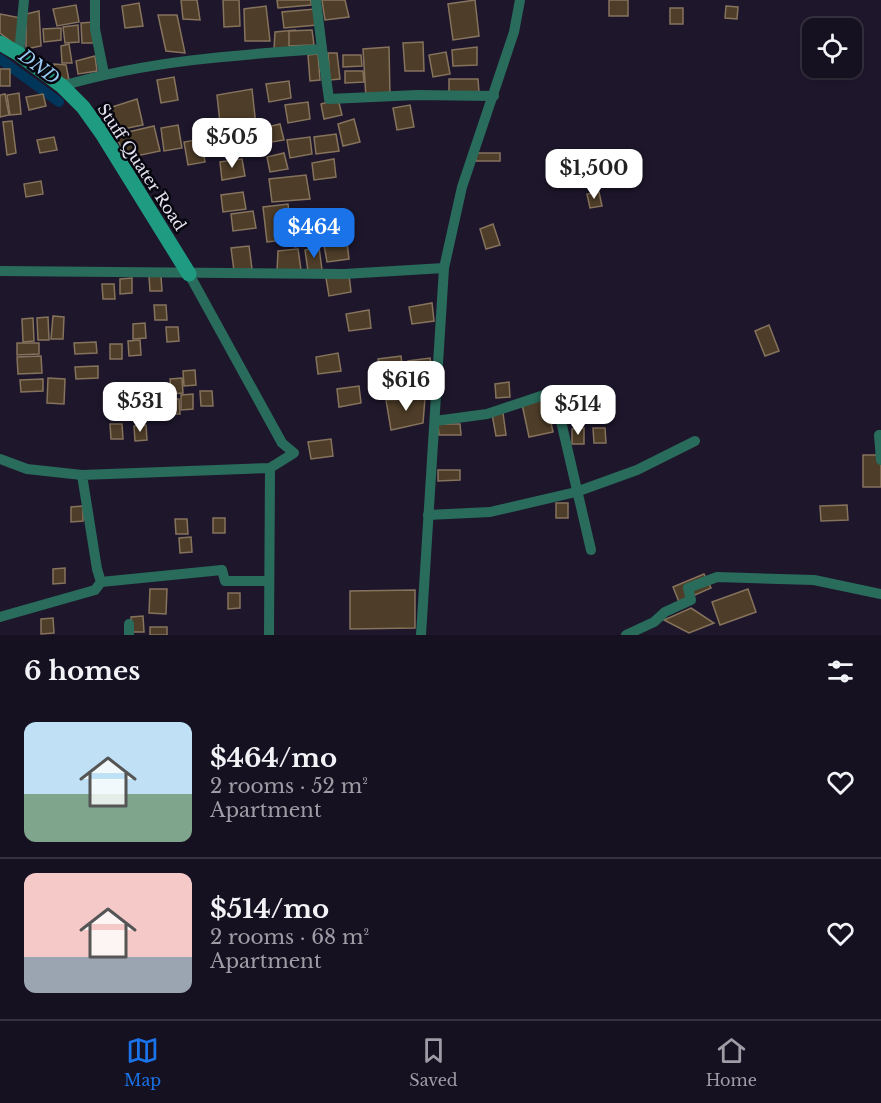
<!DOCTYPE html>
<html lang="en">
<head>
<meta charset="utf-8">
<style>
	:root { --surface:#161121; --page:#1f1a2a; --text:#f1f3f6; --muted:#9e9da5; --line:#35313f; --accent:#1a73e8 }
	body { margin:0; font-family:"Libre Baskerville",serif; background:var(--page); color:var(--text); height:100vh; display:flex; flex-direction:column; font-size:22px; white-space:nowrap }
	* { box-sizing:border-box; margin:0 }
	p { font-size:20px; color:var(--muted) }
	.icon { flex:none; width:33px; height:33px; fill:none; stroke:currentColor; stroke-width:2; stroke-linecap:round; stroke-linejoin:round }
	.map { position:relative; height:635px; overflow:hidden }
	.panel { display:flex; flex-direction:column; background:var(--surface); flex:1 }
	.panel>* { flex:none }
	.controls { position:absolute; left:802px; top:18px; display:grid; gap:12px }
	.controls a { display:grid; place-items:center; width:60px; height:60px; border-radius:12px; background:var(--surface); box-shadow:0 2px 4px #0004,0 0 0 2px var(--line); font-size:30px }
	.price { position:absolute; translate:-50% -51px; padding:0 14px; border-radius:12px; background:#fff; color:#222; font-size:20px; line-height:39px; filter:drop-shadow(0 2px 3px #0008) }
	.price::after { content:''; position:absolute; left:50%; top:36px; width:18px; height:14px; margin-left:-9px; background:inherit; clip-path:polygon(0 0,100% 0,50% 100%) }
	.price.on { background:var(--accent); color:#fff }
	ul { padding:0; list-style:none }
	li { display:flex; align-items:center; gap:18px; height:150px; padding:0 24px }
	li+li { border-top:2px solid var(--line) }
	li span { display:grid; place-items:center; flex:none; width:168px; height:120px; border-radius:12px; color:#555 }
	li>.icon { margin-inline-start:auto }
	span .icon { width:72px; height:72px; fill:#fffc; stroke-width:1 }
	li b { font-size:26px }
	h2 { display:flex; justify-content:space-between; align-items:center; height:72px; padding:0 24px; font-size:26px }
	.menu { display:flex; justify-content:space-around; align-items:center; height:84px; border-top:2px solid var(--line); background:var(--surface); font-size:16px; color:var(--muted) }
	.menu a { display:grid; justify-items:center; gap:3px }
	.menu .on { color:var(--accent) }
	.map>svg:first-child { display:block }
	.lines { fill:none; stroke-linecap:round; stroke-linejoin:round }
	.canal { stroke:#00365a; stroke-width:10 }
	.building { fill:#4e3d28; stroke:#86735c; stroke-width:1.5 }
	.street { stroke:#296c5c; stroke-width:10 }
	.secondary { stroke:#1e9b81; stroke-width:15 }
	.labels { text-anchor:middle; dominant-baseline:central; stroke-width:5; stroke-linejoin:round; paint-order:stroke }
	.street-label { font-size:16px; fill:#e5e2f1; stroke:#07050d }
	.water-label { font-size:18px; font-style:italic; fill:#97c9f3; stroke:#07050d }
</style>
</head>
<body>
<div class="map">
<svg width="881" height="635" viewBox="0 0 881 635">
	<rect width="100%" height="100%" fill="#1e172c"/>
	<g class="lines">
		<path class="canal" d="M0,59L59,102"/>
	</g>
	<g class="building">
		<path d="M181,0H197L200,20L183,19Z"/>
		<path d="M223,0H239L240,26L224,27Z"/>
		<path d="M277,0H311V5L278,8Z"/>
		<path d="M322,0H345L349,17L325,20Z"/>
		<path d="M475,0L479,36L453,40L448,4Z"/>
		<rect x="609" y="0" width="19" height="16"/>
		<path d="M139,3L143,26L125,28L122,6Z"/>
		<path d="M76,5L79,22L57,26L53,9Z"/>
		<path d="M266,6L270,41H245L244,9Z"/>
		<path d="M726,6L738,7L737,19L725,18Z"/>
		<rect x="670" y="8" width="13" height="16"/>
		<path d="M315,9L317,25L284,28L282,12Z"/>
		<path d="M39,11L41,46L26,49V14Z"/>
		<path d="M0,14L21,18L17,46L0,33Z"/>
		<path d="M158,15H177L185,53L166,51Z"/>
		<path d="M94,22V43H82L81,23Z"/>
		<path d="M78,25L79,42L65,43L63,27Z"/>
		<path d="M61,28V40L44,42L43,29Z"/>
		<path d="M295,30V48L274,49L275,32Z"/>
		<path d="M312,30L314,45L289,46V31Z"/>
		<path d="M423,42L424,71H405L403,43Z"/>
		<path d="M69,44L72,63H62L61,46Z"/>
		<path d="M389,47L390,97L366,98L363,49Z"/>
		<path d="M477,47V65L453,66L452,50Z"/>
		<path d="M446,52L450,74L433,77L429,55Z"/>
		<path d="M328,53H337L340,79L330,80Z"/>
		<path d="M318,54L320,80L310,81L308,55Z"/>
		<path d="M343,55H361L362,66L343,67Z"/>
		<path d="M95,56L97,71L78,74L76,61Z"/>
		<path d="M54,64L66,65L69,80H57Z"/>
		<rect x="0" y="69" width="10" height="17"/>
		<path d="M345,71H363L364,82L345,83Z"/>
		<path d="M174,77L178,100L161,103L157,80Z"/>
		<path d="M449,79H478L479,93L449,92Z"/>
		<path d="M289,81L291,98L269,102L266,84Z"/>
		<path d="M252,89L256,126L221,132L217,95Z"/>
		<path d="M19,93L21,114L10,115L7,95Z"/>
		<path d="M5,94L9,115L0,117V95Z"/>
		<path d="M43,94L46,106L29,110L26,97Z"/>
		<path d="M137,99L143,125L113,131L109,108Z"/>
		<path d="M338,99L342,115L324,119L321,104Z"/>
		<path d="M308,102L310,119L288,123L285,105Z"/>
		<path d="M410,105L414,127L397,130L393,108Z"/>
		<path d="M354,119L360,142L343,146L338,124Z"/>
		<path d="M12,121L16,153L7,155L3,122Z"/>
		<path d="M280,124L284,140L266,143L263,128Z"/>
		<path d="M178,125L182,148L164,151L161,128Z"/>
		<path d="M154,126L160,151L127,158L115,135Z"/>
		<path d="M336,134L339,151L316,154L314,137Z"/>
		<path d="M54,137L57,150L40,153L37,140Z"/>
		<path d="M310,137L312,154L290,158L287,140Z"/>
		<path d="M201,139L205,162L188,165L184,142Z"/>
		<path d="M284,153L288,169L270,172L267,157Z"/>
		<rect x="476" y="153" width="24" height="8"/>
		<path d="M242,159L245,176L222,180L220,162Z"/>
		<path d="M334,159L336,177L314,180L312,163Z"/>
		<path d="M306,175L310,199L272,202L269,179Z"/>
		<path d="M41,181L43,194L26,197L24,184Z"/>
		<path d="M243,192L246,209L223,212L221,195Z"/>
		<path d="M599,192L602,206L590,208L587,194Z"/>
		<path d="M288,204L292,239L267,242L263,207Z"/>
		<path d="M253,211L256,228L233,231L231,214Z"/>
		<path d="M340,218L343,236L320,239L318,221Z"/>
		<path d="M493,224L500,245L486,249L480,229Z"/>
		<path d="M315,226L317,243L295,247L292,229Z"/>
		<path d="M347,242L349,259L327,262L324,245Z"/>
		<path d="M249,246L252,269L234,271L231,248Z"/>
		<path d="M319,247L322,270L308,271L305,250Z"/>
		<path d="M298,249L301,270L277,272L278,251Z"/>
		<path d="M349,275L351,292L329,296L326,278Z"/>
		<path d="M149,276H161L162,291H150Z"/>
		<path d="M132,278V293L120,294V279Z"/>
		<path d="M102,284H114L115,299H103Z"/>
		<path d="M432,303L434,321L412,324L409,307Z"/>
		<path d="M154,305H166L167,320H155Z"/>
		<path d="M369,310L371,328L349,331L346,314Z"/>
		<path d="M53,316L64,317L63,339H51Z"/>
		<path d="M48,317L49,340H38L37,318Z"/>
		<path d="M33,318L34,341L23,342L22,319Z"/>
		<path d="M145,323L146,338L133,339V324Z"/>
		<path d="M769,325L779,351L765,356L755,331Z"/>
		<path d="M166,327H178L179,341L167,342Z"/>
		<path d="M140,340L141,355L129,356L128,341Z"/>
		<path d="M96,342L97,353L75,354L74,343Z"/>
		<path d="M17,343H39V354L17,355Z"/>
		<rect x="110" y="344" width="12" height="15"/>
		<path d="M338,353L341,371L318,374L316,357Z"/>
		<path d="M41,356L42,373L18,374L17,357Z"/>
		<path d="M401,356L403,373L381,376L378,359Z"/>
		<path d="M430,358L433,375L410,378L408,361Z"/>
		<path d="M98,366V378L76,379L75,367Z"/>
		<path d="M195,370L196,385L184,386L183,371Z"/>
		<path d="M48,378L65,379L64,404L47,403Z"/>
		<path d="M182,378L183,393L171,394L170,379Z"/>
		<path d="M43,379V391L21,392L20,380Z"/>
		<path d="M509,382L510,397L496,398L495,384Z"/>
		<path d="M359,386L361,403L339,407L337,389Z"/>
		<path d="M200,391H212L213,406H201Z"/>
		<path d="M193,394V409L181,410V395Z"/>
		<path d="M425,398L423,423L391,430L386,400Z"/>
		<path d="M167,399H179L180,414H168Z"/>
		<path d="M546,399L553,432L529,437L522,404Z"/>
		<path d="M128,401L129,417H117V402Z"/>
		<path d="M503,413L506,435L496,436L492,414Z"/>
		<path d="M110,424H122L123,439H111Z"/>
		<path d="M438,424H460L461,435H439Z"/>
		<path d="M146,425L147,440L135,441L134,426Z"/>
		<path d="M584,428V444H572V429Z"/>
		<path d="M593,428H605L606,443H594Z"/>
		<path d="M331,439L333,456L311,459L308,442Z"/>
		<rect x="863" y="455" width="18" height="32"/>
		<path d="M438,470H460V480L438,481Z"/>
		<rect x="556" y="503" width="12" height="15"/>
		<path d="M847,505L848,520L821,521L820,506Z"/>
		<path d="M83,506V521L71,522V507Z"/>
		<rect x="213" y="518" width="12" height="15"/>
		<path d="M175,519H187L188,534H176Z"/>
		<path d="M191,537L192,552L180,553L179,538Z"/>
		<path d="M65,568V583L53,584V569Z"/>
		<path d="M704,574L711,588L679,602L673,587Z"/>
		<path d="M150,589H167L166,614L149,613Z"/>
		<path d="M748,589L756,612L720,625L712,602Z"/>
		<path d="M415,590V628L350,629V591Z"/>
		<path d="M228,593H240V608L228,609Z"/>
		<path d="M691,608L714,623L689,633L664,620Z"/>
		<path d="M143,616L144,632H132L131,617Z"/>
		<path d="M53,618L54,633L41,634V619Z"/>
		<rect x="150" y="627" width="17" height="8"/>
	</g>
	<g class="lines">
		<g class="street">
			<path d="M95,0V29L104,74"/>
			<path d="M322,49L329,99L417,95L494,96"/>
			<path d="M19,54L24,0"/>
			<path d="M62,86C147,61 234,55 322,49L316,0"/>
			<path d="M0,271L344,274L444,268"/>
			<path d="M435,421L487,414L550,393L560,417L591,550"/>
			<path d="M881,435H879L881,460"/>
			<path d="M0,459L27,469L82,475"/>
			<path d="M428,515L490,512L576,492L637,470L695,441"/>
			<path d="M101,582L222,570L225,581H268"/>
			<path d="M0,617L95,590L101,582L97,569L82,475L270,468L294,453L282,443L189,274"/>
			<path d="M129,624V635"/>
			<path d="M269,635L270,468"/>
			<path d="M421,635L444,268L462,187L514,32L520,0"/>
			<path d="M626,635L654,622L665,612L691,600L688,588L717,577L814,580L881,594"/>
		</g>
		<path class="secondary" d="M0,43L19,54L62,86L83,107L103,135L189,274"/>
	</g>
	<g class="labels">
		<g class="street-label">
			<text transform="translate(142 167) rotate(57)">Stuff Quater Road</text>
		</g>
		<g class="water-label">
			<text transform="translate(39 67) rotate(37)">DND</text>
		</g>
	</g>
</svg>
<div class="controls">
<a><svg class="icon" aria-label="locate" viewBox="0 0 24 24"><circle cx="12" cy="12" r="6"/><path d="M12 2v4M12 18v4M2 12h4M18 12h4"/></svg></a>
</div>
<b class="price" style="left:232px;top:169px">$505</b>
<b class="price" style="left:594px;top:200px">$1,500</b>
<b class="price on" style="left:314px;top:259px">$464</b>
<b class="price" style="left:406px;top:412px">$616</b>
<b class="price" style="left:140px;top:433px">$531</b>
<b class="price" style="left:578px;top:436px">$514</b>
</div>
<section class="panel">
<h2>6 homes<svg class="icon" aria-label="filters" viewBox="0 0 24 24"><path d="M4 7h16M4 17h16"/><circle cx="9" cy="7" r="2"/><circle cx="15" cy="17" r="2"/></svg></h2>
<ul>
<li><span style="background:linear-gradient(#bfe0f5 60%,#7fa58c 0)"><svg class="icon" aria-label="home" viewBox="0 0 24 24"><path d="M3 11l9-7 9 7M6 9v11h12V9"/></svg></span><div><b>$464/mo</b><p>2 rooms · 52 m²</p><p>Apartment</p></div><svg class="icon" aria-label="heart" viewBox="0 0 24 24"><path d="M12 20l-8-8c-3-5 5-10 8-4 3-6 11-1 8 4z"/></svg></li>
<li><span style="background:linear-gradient(#f6c9c9 70%,#9aa5b1 0)"><svg class="icon" aria-label="home" viewBox="0 0 24 24"><path d="M3 11l9-7 9 7M6 9v11h12V9"/></svg></span><div><b>$514/mo</b><p>2 rooms · 68 m²</p><p>Apartment</p></div><svg class="icon" aria-label="heart" viewBox="0 0 24 24"><path d="M12 20l-8-8c-3-5 5-10 8-4 3-6 11-1 8 4z"/></svg></li>
</ul>
</section>
<nav class="menu">
<a class="on"><svg class="icon" aria-label="map" viewBox="0 0 24 24"><path d="M3 6l6-2 6 2 6-2v14l-6 2-6-2-6 2zM9 4v14M15 6v14"/></svg>Map</a>
<a><svg class="icon" aria-label="saved" viewBox="0 0 24 24"><path d="M7 4h10v16l-5-4-5 4z"/></svg>Saved</a>
<a><svg class="icon" aria-label="home" viewBox="0 0 24 24"><path d="M3 11l9-7 9 7M6 9v11h12V9"/></svg>Home</a>
</nav>
</body>
</html>
